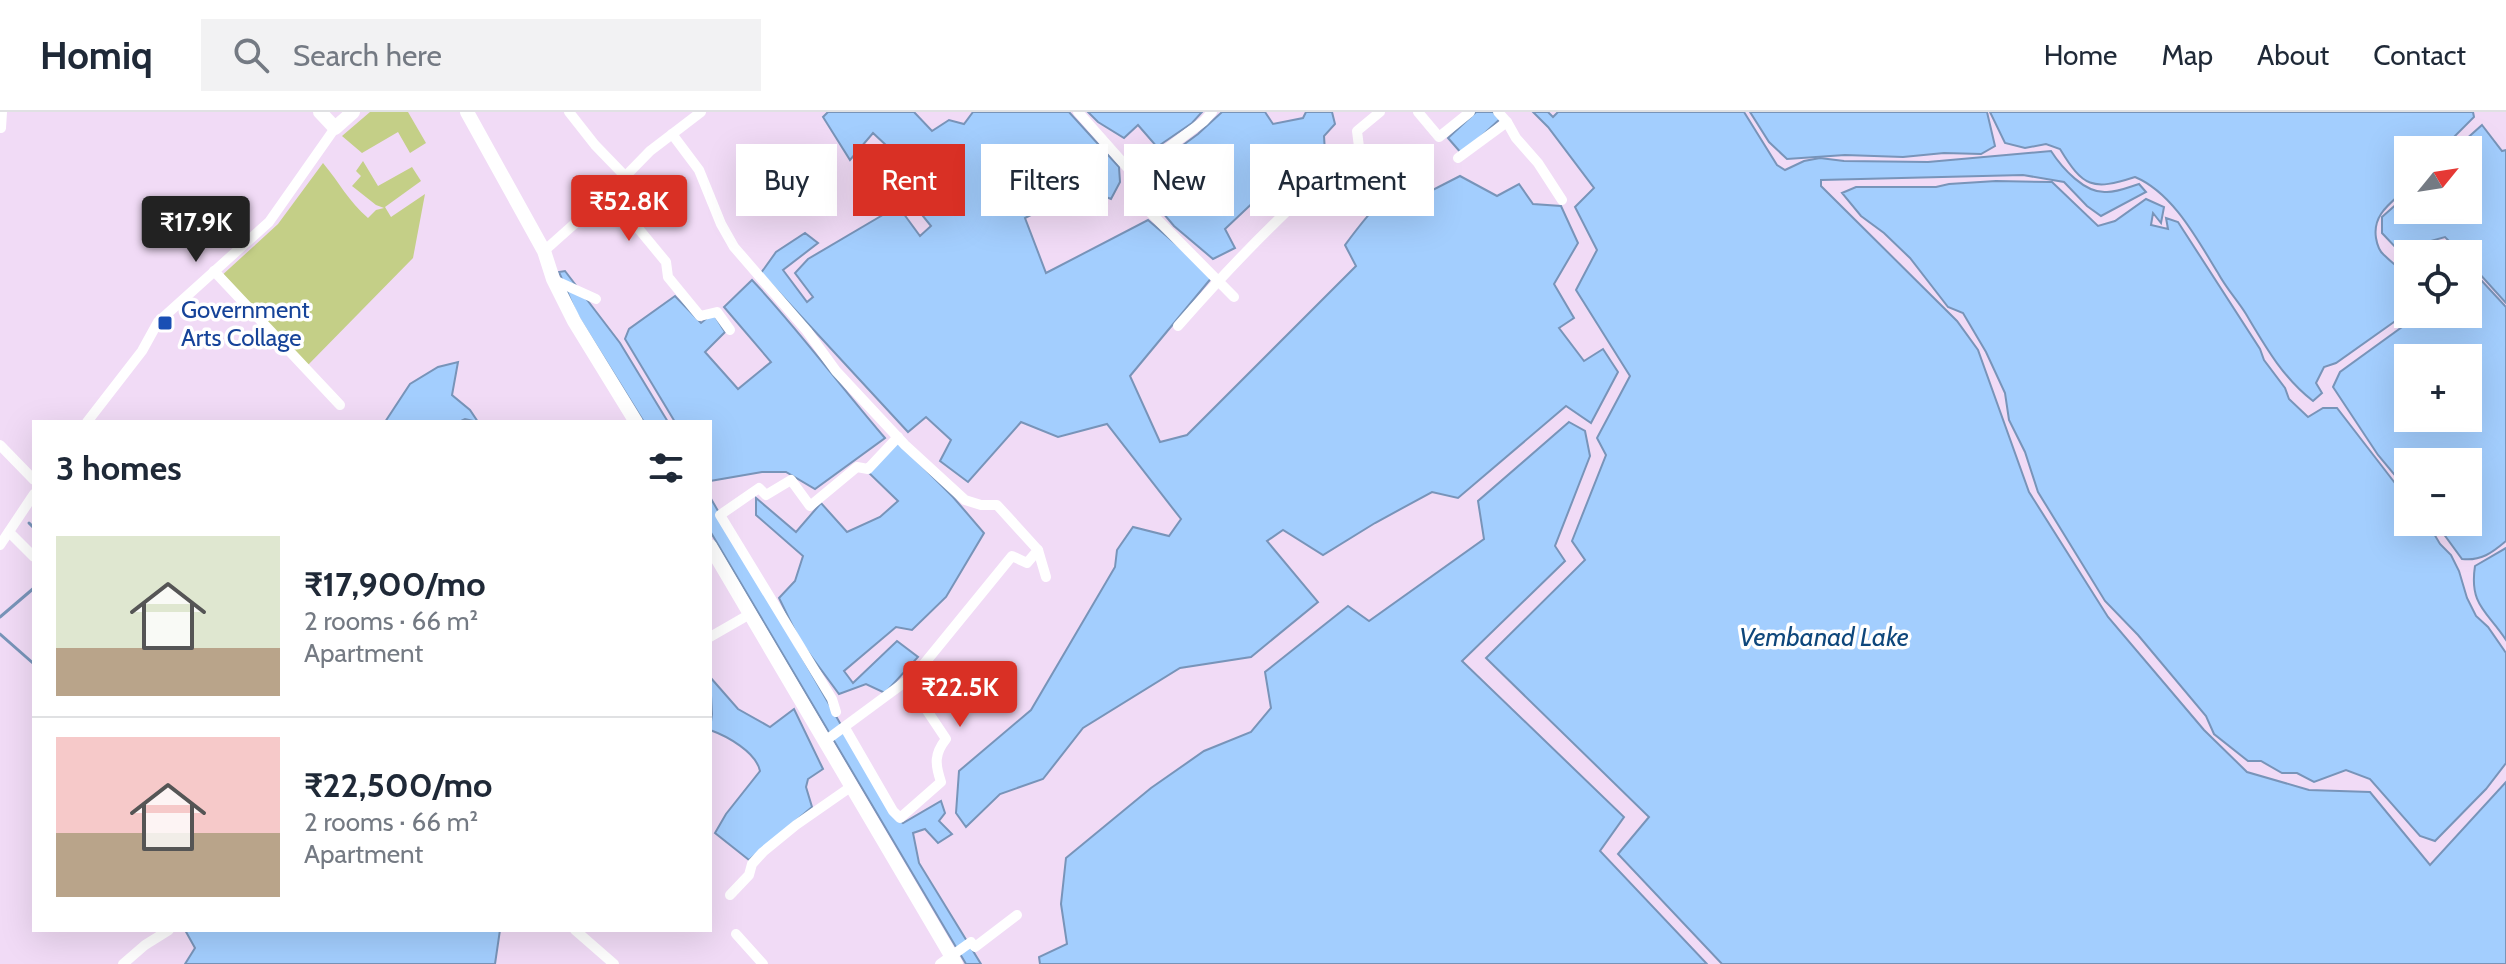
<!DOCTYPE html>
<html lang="en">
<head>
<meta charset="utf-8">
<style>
	:root { --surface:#fff; --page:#f2f2f3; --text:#1f2937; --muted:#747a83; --line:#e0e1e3; --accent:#d93025 }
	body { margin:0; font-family:Cabin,sans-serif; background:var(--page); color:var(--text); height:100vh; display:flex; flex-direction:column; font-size:30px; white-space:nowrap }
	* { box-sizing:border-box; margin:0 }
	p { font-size:26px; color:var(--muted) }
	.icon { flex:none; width:44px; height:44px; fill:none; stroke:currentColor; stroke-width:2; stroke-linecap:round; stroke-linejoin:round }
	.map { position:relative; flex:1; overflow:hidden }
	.details { position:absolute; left:32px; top:308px; width:680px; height:512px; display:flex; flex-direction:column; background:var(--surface); border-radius:0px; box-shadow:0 8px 32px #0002 }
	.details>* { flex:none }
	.top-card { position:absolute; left:736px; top:32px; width:760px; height:72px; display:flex; gap:16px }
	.needle { width:52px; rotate:60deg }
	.tools { position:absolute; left:2394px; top:24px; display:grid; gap:16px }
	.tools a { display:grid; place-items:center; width:88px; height:88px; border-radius:0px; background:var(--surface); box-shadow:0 8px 32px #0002; font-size:40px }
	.price { position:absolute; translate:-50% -68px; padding:0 18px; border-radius:8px; background:var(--accent); color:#fff; font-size:26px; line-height:52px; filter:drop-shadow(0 2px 4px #0008) }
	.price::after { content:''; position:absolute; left:50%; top:48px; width:24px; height:18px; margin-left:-12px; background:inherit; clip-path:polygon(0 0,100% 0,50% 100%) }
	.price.on { background:#222; color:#fff }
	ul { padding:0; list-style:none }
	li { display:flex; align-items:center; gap:24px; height:200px; padding:0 24px }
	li+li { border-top:2px solid var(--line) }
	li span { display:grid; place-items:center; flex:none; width:224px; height:160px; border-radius:0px; color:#555 }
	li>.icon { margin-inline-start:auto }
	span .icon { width:96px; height:96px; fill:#fffc; stroke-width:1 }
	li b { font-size:34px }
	h2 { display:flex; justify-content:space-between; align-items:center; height:96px; padding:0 24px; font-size:34px }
	.pill { padding:0 28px; border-radius:0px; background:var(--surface); box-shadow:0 8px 32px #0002; font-size:28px; line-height:72px }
	.pill.on { background:var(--accent); color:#fff }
	header { display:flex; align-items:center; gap:48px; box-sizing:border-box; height:112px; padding:0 40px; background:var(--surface); border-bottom:2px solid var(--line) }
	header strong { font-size:38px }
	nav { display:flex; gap:44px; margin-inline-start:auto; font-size:28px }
	.search { width:560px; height:72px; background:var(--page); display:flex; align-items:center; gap:20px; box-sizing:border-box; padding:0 28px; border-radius:0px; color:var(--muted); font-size:30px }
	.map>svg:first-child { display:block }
	.green { fill:#c4cf87 }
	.water { fill:#a3cefe; stroke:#7894b9; stroke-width:2; fill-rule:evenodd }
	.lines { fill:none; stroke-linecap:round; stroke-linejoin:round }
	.stream { stroke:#7894b9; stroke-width:3 }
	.street { stroke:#fff; stroke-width:10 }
	.secondary { stroke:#fff; stroke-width:14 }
	.transit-dot { fill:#1a4fb4; stroke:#fff; stroke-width:3 }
	.labels { text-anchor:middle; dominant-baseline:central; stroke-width:7; stroke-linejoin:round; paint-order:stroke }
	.transit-label { font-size:24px; fill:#164399; stroke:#fff; text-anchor:start }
	.water-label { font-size:26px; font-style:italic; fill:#0e477c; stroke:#fff }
</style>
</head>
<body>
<header>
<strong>Homiq</strong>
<div class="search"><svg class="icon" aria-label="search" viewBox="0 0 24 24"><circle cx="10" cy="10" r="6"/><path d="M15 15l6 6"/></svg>Search here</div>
<nav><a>Home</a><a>Map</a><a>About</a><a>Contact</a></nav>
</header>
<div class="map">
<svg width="2506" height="852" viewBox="0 0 2506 852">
	<rect width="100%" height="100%" fill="#f1dbf6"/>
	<g class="green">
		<path d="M370,0H408L426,31L410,41L398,20L362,41L342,24Z"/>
		<path d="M363,49L378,74L412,55L421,69L385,95L391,105L425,82L413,146L307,254L219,166L278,112L323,51C339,70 349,90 368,106L376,98L384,96L376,93L352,74L361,64L356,59Z"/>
	</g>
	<g class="water">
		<path d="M828,0H914L932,19L949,8L964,12L973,0H1069L1119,55L1120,70L1111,87L1083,76L1025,106L1046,161L1148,108L1213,164L1130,264L1160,330L1187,323L1356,154L1345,133C1366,105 1380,86 1411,67L1423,83L1460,64L1497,84L1519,72L1533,92L1561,94L1578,131L1554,172L1574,206L1559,216L1584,249L1603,237L1618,260L1591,311L1566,294L1458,386L1432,380L1375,411L1323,443L1283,418L1267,429L1318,490L1251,545L1180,556L1083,616L1043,667L1000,682L966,715L956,701L959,659L1031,598L1115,455L1117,438L1133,415L1169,424L1181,407L1107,312L1058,325L1021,310L968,370L940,349L951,328L926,305L908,320L761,161L776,140L805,121L818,131L783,158L807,190L813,185L795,161L808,147L898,94L920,124L931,114L902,78L904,50L873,21L850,48L823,5Z"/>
		<path d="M1088,0H1202L1192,11L1157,35L1138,13L1124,26L1098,10Z"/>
		<path d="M1222,0H1265L1273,12L1303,6L1306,0H1332L1335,12L1324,24L1325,40L1294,67L1290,54L1266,66L1260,84L1225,117L1235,136L1213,147L1174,114L1141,75L1148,59L1198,22Z"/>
		<path d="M1476,0H1493L1500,7L1462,42L1448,26Z"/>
		<path d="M1533,0H1548L1553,5L1558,0H1744L1777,53L1785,58L1804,49L1820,46L1844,49L1928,50L2051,39C2062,56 2085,82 2107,80C2118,80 2129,75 2139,72L2146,80L2101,104L2087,94L2064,70L2023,63L1821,68V74L1957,209L1978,238L2029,380L2108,505L2204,618L2247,660L2309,678L2370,680L2430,753L2506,670V852H1722L1618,742L1649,705L1486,546L1585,448L1572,429L1606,343L1597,326L1630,264L1576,178L1597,138L1575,95L1594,76L1548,15Z"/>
		<path d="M1750,0H1987L1995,34L1981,42L1944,41L1903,45L1845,43L1787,47L1769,30Z"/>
		<path d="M1990,0H2473L2474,5L2441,38H2408V75C2393,90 2372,101 2376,126C2377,132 2379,139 2384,143C2392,151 2400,156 2408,165V200L2336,251L2324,255L2316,271L2322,281L2313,289C2283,266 2265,234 2246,202C2238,189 2226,176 2218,161C2197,127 2173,81 2135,65C2092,79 2083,75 2060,37L2046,32L2025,36L2005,31Z"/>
		<path d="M2482,13L2502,39L2506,38V191L2468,149V142H2462L2445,125L2398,138L2382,121V105L2408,82V98H2468V38H2454Z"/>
		<path d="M1996,69L2052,70L2098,114L2115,109L2146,87L2164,95L2161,111L2153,101L2151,113L2168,117L2166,106L2178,110L2260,237L2264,248L2285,276L2289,287L2308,305L2323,296H2337L2408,388V410H2427L2440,432L2451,443L2459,459L2467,486L2476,504L2488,515L2506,541V651L2486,677L2435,729L2420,724L2370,667L2346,658L2314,670L2297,661H2282L2261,649H2248L2214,622L2206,604L2138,523L2105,489L2038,380L2025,340L2009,308L2005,281L1986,240L1963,201L1948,195L1910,146L1884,121L1861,104L1842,81L1856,75H1936L1949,72Z"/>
		<path d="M2468,154L2506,195V429C2492,441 2481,449 2462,447L2435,410H2468V350H2408V379L2378,343L2333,275L2340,260L2420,202H2468ZM2408,246H2468V306H2408Z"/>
		<path d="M565,159L620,231L668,310H644L576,201L559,160Z"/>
		<path d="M752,168C799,218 840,274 885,326L815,377L786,360H762L710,369V310H675L625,227L629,217L675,184L701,211L713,201L725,220L705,240L738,277L771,250L724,195Z"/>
		<path d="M458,250L452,283L470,298L478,310L465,307L459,310H385L410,272L438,255Z"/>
		<path d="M1569,310L1585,319L1590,344L1555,434L1565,449L1462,549L1624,705L1600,739L1707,852H1040L1039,845L1067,832L1061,792L1066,746L1151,676L1204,639L1251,620L1271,596L1265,560L1348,494L1369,509L1484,427L1478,389Z"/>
		<path d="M897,329L953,385L984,421L946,485L912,518L896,515L844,559L853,571L897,529L918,545L885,581L866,572L839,582L800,529L779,486L795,469L803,444L756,403V386L796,420L821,391L847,420L880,405L898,389L868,360Z"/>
		<path d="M710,385L894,705L903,711L941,689L945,701L939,709L952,722L938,731L925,717L913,721L919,751L981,852H966L710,419Z"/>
		<path d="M2506,436V528C2487,499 2469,493 2475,454Z"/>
		<path d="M710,565L738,597L770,615L794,597L823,657L808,667L806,675L812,695L749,748L715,721L726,702L760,659C756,640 727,624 710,618L712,602Z"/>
		<path d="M185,818H500L495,852H185L195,836Z"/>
	</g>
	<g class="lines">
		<g class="stream">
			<path d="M29,411L34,416"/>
			<path d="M0,505L34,476"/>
			<path d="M0,522L34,552"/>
		</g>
		<g class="street">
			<path d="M569,0L595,33L624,63"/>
			<path d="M1078,0L1133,62V76L1138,88L1234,185"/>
			<path d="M1418,0L1439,25L1470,0"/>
			<path d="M1507,10L1516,26L1538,51L1562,88"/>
			<path d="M1,16L2,0"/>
			<path d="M672,22L699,58L721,112L734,135L807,219L836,259L905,333L965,388L981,393H997L1038,438L1027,451L1012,444L919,558L936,579L922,591L946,627C934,642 935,652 941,670L900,706L893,699L845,616"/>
			<path d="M1458,46L1507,10L1498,0"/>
			<path d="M1133,62L1204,9L1212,0"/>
			<path d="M609,81L650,39L701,0"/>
			<path d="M544,139L609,81L666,150L668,165L700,204L717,200L730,218"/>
			<path d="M214,159L340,293"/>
			<path d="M554,168L596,187"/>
			<path d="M1178,214C1234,150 1293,89 1359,35L1357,19L1380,0"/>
			<path d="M87,310L142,239L158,210L269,110L335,16"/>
			<path d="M0,333L34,368"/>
			<path d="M9,420L34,445"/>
			<path d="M0,433L34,382"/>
			<path d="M1038,438L1046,465"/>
			<path d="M710,525L750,502"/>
			<path d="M836,600L832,587L720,403L759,376L766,383L791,368L810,394L857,355L868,357L898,325"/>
			<path d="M825,629L905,570"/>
			<path d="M730,783L749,763L752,752L763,740L796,713L852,674"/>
			<path d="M575,818L614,852"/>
			<path d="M736,822L763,852"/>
			<path d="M123,852L145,833L169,818"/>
			<path d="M940,852L971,830L975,835L1017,803"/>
		</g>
		<g class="secondary">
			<path d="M320,0L335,16L353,0"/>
			<path d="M467,0L544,139L553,167L574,209L636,310"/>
			<path d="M710,434L956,852"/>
		</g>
	</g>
	<rect class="transit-dot" x="157" y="203" width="16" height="16" rx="4"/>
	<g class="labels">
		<g class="transit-label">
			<text x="181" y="197">Government<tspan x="181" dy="28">Arts Collage</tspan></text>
		</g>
		<g class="water-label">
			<text x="1824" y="525">Vembanad Lake</text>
		</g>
	</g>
</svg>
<div class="tools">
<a><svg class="needle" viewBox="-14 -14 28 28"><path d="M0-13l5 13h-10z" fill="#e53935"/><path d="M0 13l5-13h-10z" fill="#747a83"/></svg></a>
<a><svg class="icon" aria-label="locate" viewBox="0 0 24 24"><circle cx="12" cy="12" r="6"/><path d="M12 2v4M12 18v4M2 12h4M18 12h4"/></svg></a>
<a>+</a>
<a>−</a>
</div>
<b class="price" style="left:629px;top:131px">₹52.8K</b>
<b class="price on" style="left:196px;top:152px">₹17.9K</b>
<b class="price" style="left:960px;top:617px">₹22.5K</b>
<div class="top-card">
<a class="pill">Buy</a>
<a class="pill on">Rent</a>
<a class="pill">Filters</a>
<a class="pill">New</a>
<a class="pill">Apartment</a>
</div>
<section class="details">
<h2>3 homes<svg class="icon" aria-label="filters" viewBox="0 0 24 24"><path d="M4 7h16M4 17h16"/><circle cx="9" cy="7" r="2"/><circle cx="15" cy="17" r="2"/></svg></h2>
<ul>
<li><span style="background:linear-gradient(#dfe7d0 70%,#b9a48a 0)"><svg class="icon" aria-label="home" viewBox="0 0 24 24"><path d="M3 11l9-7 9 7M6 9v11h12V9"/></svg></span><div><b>₹17,900/mo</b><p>2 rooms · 66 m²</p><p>Apartment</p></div></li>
<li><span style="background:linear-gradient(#f6c9c9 60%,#b9a48a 0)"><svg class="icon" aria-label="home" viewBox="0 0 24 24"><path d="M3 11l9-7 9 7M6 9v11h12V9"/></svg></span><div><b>₹22,500/mo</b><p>2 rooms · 66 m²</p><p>Apartment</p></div></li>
</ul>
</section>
</div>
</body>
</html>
